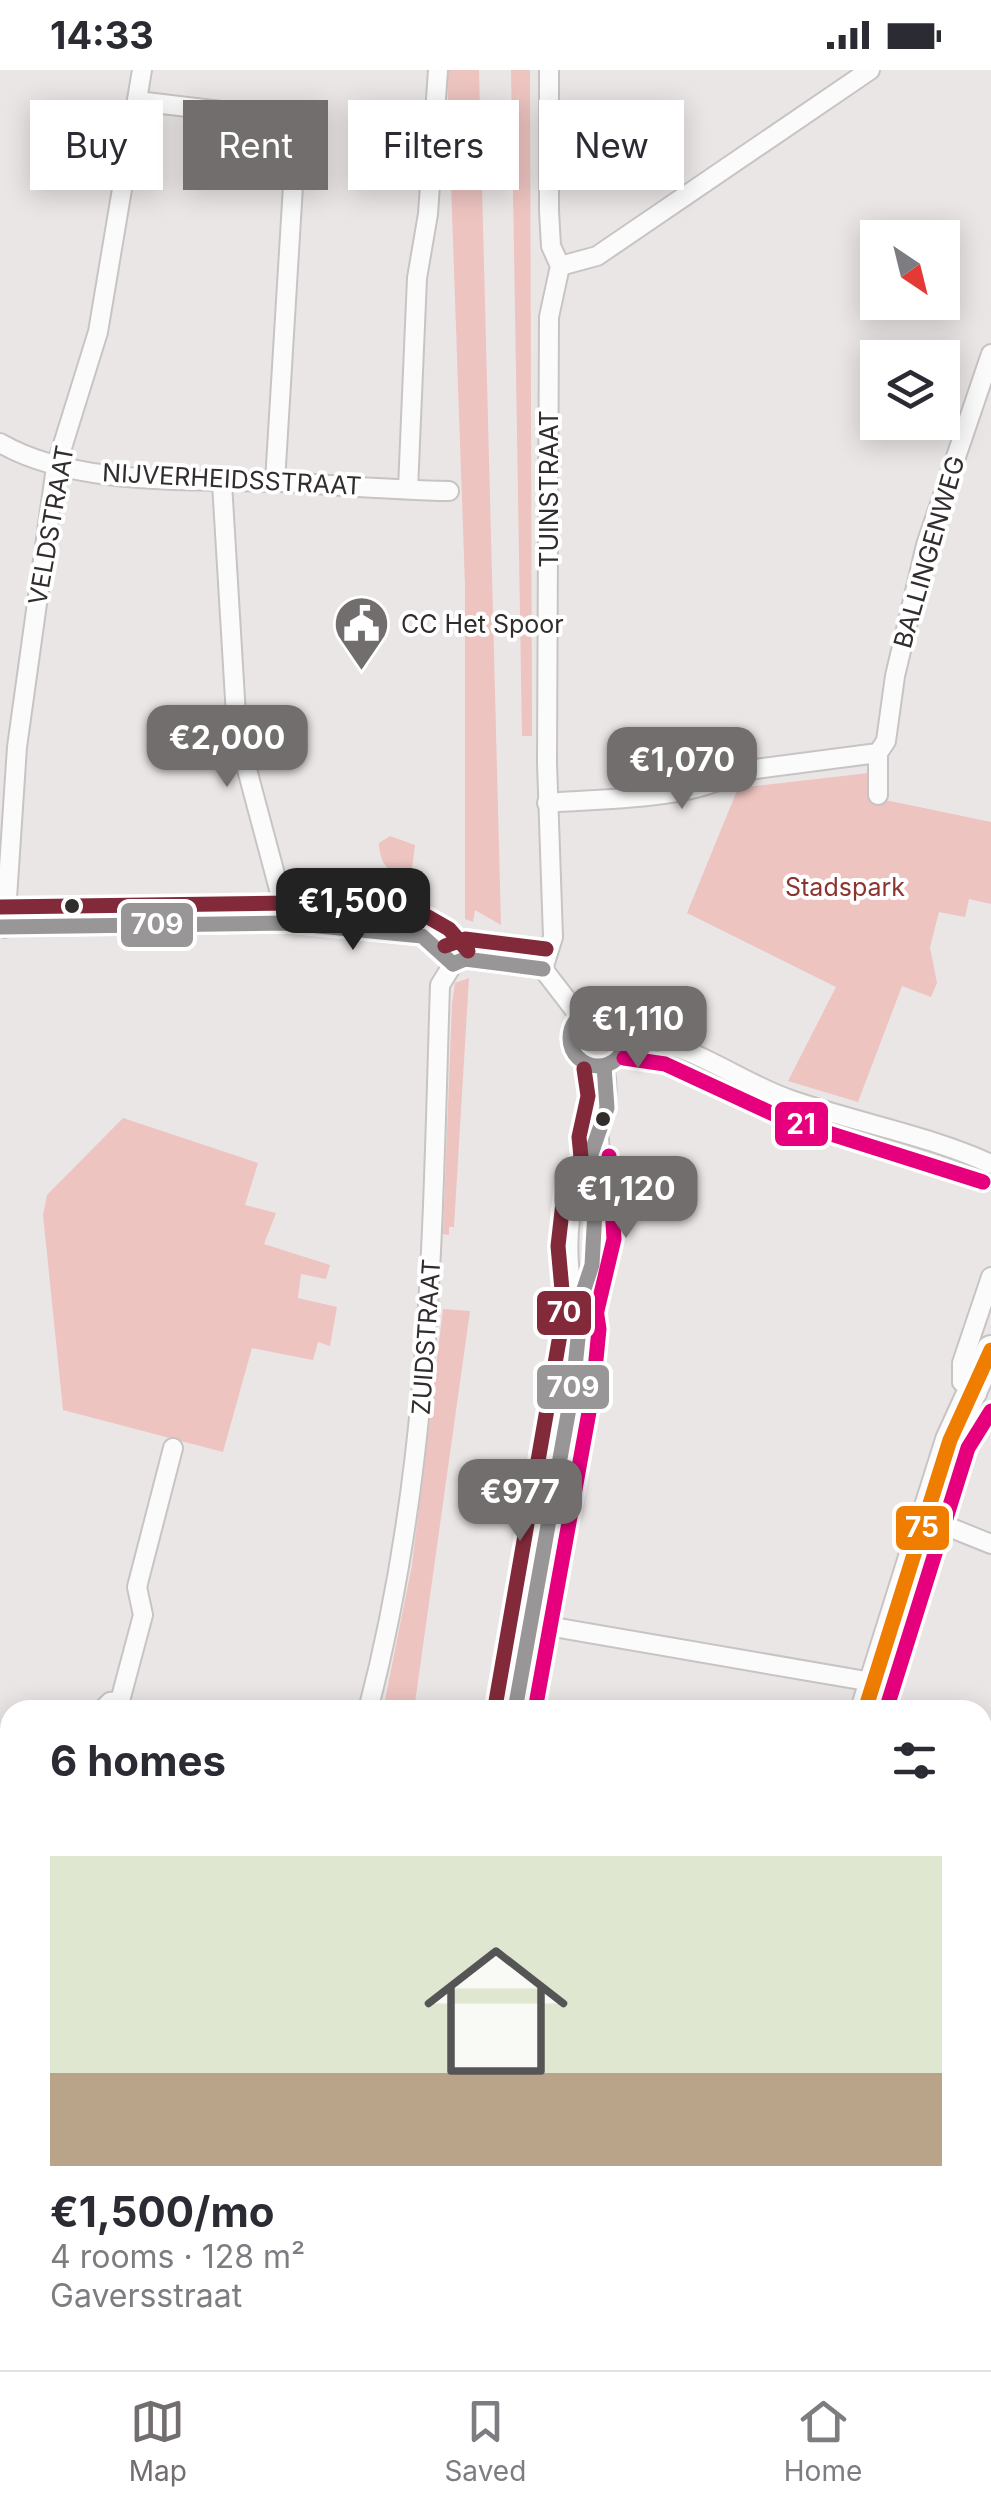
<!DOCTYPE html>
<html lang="en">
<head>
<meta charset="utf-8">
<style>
	:root { --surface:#fff; --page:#f2f2f3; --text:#2b2b33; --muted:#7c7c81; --line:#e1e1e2; --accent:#726e6e }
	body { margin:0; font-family:Inter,sans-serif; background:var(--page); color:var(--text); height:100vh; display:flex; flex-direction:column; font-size:38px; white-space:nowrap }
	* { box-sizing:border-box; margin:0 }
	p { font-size:32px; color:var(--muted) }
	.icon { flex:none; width:55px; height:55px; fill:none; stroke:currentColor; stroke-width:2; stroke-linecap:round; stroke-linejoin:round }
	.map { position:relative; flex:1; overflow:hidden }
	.details { position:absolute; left:0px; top:1630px; width:992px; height:670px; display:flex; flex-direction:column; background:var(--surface); border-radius:30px 30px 0 0; box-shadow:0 5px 25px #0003 }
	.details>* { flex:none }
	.hud { position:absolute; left:30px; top:30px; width:932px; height:90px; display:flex; gap:20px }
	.needle { width:65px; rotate:145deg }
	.controls { position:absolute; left:860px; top:150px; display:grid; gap:20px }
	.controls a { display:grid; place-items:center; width:100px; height:100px; border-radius:0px; background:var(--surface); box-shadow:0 5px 25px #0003; font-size:50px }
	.price { position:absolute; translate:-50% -85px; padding:0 22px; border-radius:20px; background:var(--accent); color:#fff; font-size:32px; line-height:65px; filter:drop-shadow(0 2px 5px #0008) }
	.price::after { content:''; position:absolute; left:50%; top:60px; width:30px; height:22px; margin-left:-15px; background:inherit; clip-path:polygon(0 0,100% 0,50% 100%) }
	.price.current { background:#222; color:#fff }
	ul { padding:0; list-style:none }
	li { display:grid; align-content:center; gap:20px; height:530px; padding:0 50px }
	li span { display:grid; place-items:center; height:310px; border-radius:0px; color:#555 }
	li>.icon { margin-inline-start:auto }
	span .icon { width:180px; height:180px; fill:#fffc; stroke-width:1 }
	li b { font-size:42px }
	h2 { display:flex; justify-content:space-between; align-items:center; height:120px; padding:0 50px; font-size:42px }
	.pill { padding:0 35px; border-radius:0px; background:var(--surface); box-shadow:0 5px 25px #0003; font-size:35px; line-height:90px }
	.pill.current { background:var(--accent); color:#fff }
	.status { display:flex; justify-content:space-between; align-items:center; height:70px; padding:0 50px; background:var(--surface); direction:ltr }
	.status svg { height:28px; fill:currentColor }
	.dock { display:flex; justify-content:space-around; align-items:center; height:140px; border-top:2px solid var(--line); background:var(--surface); font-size:28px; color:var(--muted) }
	.dock a { display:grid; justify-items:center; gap:5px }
	.dock .current { color:var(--accent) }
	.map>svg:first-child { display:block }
	.green { fill:#edc4c0 }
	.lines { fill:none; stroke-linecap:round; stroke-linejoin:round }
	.minor-casing { stroke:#c8c4c4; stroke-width:22 }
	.primary-casing { stroke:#c8c4c4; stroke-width:32 }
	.minor { stroke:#fcfbfb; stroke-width:18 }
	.primary { stroke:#fcfbfb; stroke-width:28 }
	.bus-1-casing { stroke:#fff; stroke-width:22 }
	.bus-2-casing { stroke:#fff; stroke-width:22 }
	.bus-3-casing { stroke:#fff; stroke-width:22 }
	.bus-4-casing { stroke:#fff; stroke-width:22 }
	.bus-1 { stroke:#989696; stroke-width:15 }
	.bus-2 { stroke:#e6007e; stroke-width:15 }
	.bus-3 { stroke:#822a3a; stroke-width:15 }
	.bus-4 { stroke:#ef7d00; stroke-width:15 }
	.bus-dot { fill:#312d2d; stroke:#fff; stroke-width:4 }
	.labels { text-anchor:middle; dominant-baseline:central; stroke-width:8; stroke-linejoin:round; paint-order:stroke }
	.street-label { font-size:25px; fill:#312d2d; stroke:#fff }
	.poi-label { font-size:25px; fill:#312d2d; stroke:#fff; text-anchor:start }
	.park-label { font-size:25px; fill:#8c3530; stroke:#fff }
	.line-badge { stroke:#fff; stroke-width:4 }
	.badge-label { font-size:28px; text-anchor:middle; font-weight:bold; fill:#fff }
</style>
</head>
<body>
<div class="status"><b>14:33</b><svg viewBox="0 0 49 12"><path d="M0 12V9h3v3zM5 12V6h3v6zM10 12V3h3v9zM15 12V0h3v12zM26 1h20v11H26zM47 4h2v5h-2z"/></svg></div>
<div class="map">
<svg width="991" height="2300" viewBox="0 0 991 2300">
	<rect width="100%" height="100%" fill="#ebe6e6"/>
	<g class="green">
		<path d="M447,0H479L501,855L475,840L473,852L465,849V516Z"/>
		<path d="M511,0H530L532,666H522Z"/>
		<path d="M869,703L871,727L991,752V834L969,829L965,847L939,842L930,877L937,913L931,927L902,916L858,1032L788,1011L836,917L687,843L738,718Z"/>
		<path d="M390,766L415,775L411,807C389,804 380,796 379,773Z"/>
		<path d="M469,908L454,1157H449V1165L443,1164L452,934L455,913Z"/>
		<path d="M123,1048L258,1093L245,1135L276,1143L264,1174L330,1195L326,1209L301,1204L298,1228L337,1237L330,1276L318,1272L313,1290L252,1278L223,1382L63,1340L43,1145L47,1125Z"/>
		<path d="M443,1239L470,1241L414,1640H383L412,1495Z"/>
		<path d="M114,2290H154L151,2300H113Z"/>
		<path d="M233,2290H272L269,2300H230Z"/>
	</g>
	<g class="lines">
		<defs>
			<g id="minor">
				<path d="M137,31L297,50L275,412"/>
				<path d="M560,196L597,186L870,0"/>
				<path d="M0,373C76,417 193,409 280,412C336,415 393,420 449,421"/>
				<path d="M222,413L237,662L288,853"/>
				<path d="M408,419L417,208L428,144L438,0"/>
				<path d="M878,725V683"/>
				<path d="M547,733C609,728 685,731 740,701L878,683L886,671L895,606L926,475L991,284"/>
				<path d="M0,857L288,853L422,866L436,874L453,894"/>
				<path d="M5,858L17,677L56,397L98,262L142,0"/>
				<path d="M453,894L465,889L543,899"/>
				<path d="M543,899L553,867L547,693L549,247L560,196L551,176L549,141V0"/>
				<path d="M543,899L580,947"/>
				<circle cx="598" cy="968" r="28"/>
				<path d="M626,968C690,969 733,1010 791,1030C858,1053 927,1065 991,1094"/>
				<path d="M579,1257C569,1213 563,1168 575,1124C588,1077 615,1047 604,996"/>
				<path d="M977,1324L962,1312V1293L991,1207"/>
				<path d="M924,1447L991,1474"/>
				<path d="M530,1553L872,1612"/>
				<path d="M120,1631L143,1545L137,1517L173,1378"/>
				<path d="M102,1640L110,1632L120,1631"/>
				<path d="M368,1640C432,1397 432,1163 440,915L453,894"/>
				<path d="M515,1640L573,1316L579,1259L596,1208L605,1149L599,1069"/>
				<path d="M0,1737L10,1741"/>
				<path d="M982,1739L991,1738"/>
				<path d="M982,1767L991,1765"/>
				<path d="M982,1870H991"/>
				<path d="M0,2000L10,2003"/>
				<path d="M982,2068H991"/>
				<path d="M896,2290L899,2300"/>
				<path d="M102,2300L105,2290"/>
				<path d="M395,2300L397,2290"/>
			</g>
			<g id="primary">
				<path d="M865,1640L950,1370L991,1280"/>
				<path d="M723,2300L727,2290"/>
			</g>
		</defs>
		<use href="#minor" class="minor-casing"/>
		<use href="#primary" class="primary-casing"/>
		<use href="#minor" class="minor"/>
		<use href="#primary" class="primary"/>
		<defs>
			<g id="bus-1">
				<path d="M0,857L288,853L422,866L453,894"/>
				<path d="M453,894L465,889L543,899"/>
				<circle cx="598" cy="968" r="28"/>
				<path d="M515,1640L573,1316L579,1259L576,1243L592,1195L596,1122L589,1090L607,1038L604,996"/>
			</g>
			<g id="bus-2">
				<path d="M624,988L665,994L784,1049L983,1112"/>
				<path d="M595,1249L614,1169L609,1086"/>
				<path d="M535,1640L593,1320L599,1259L596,1239"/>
				<path d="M886,1640L968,1378L991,1341"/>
			</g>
			<g id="bus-3">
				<path d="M0,837L290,833L428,847L449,859L468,881"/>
				<path d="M445,876L465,869L546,879"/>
				<path d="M495,1637L564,1242L558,1176L565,1115L581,1087L579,1067L588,1026L584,999"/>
			</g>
			<path id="bus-4" d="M865,1640L950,1370L991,1280"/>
		</defs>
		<use href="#bus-1" class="bus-1-casing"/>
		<use href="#bus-2" class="bus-2-casing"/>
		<use href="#bus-3" class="bus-3-casing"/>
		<use href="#bus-4" class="bus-4-casing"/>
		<use href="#bus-1" class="bus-1"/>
		<use href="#bus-2" class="bus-2"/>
		<use href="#bus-3" class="bus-3"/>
		<use href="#bus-4" class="bus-4"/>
	</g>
	<defs>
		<symbol id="civic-pin" viewBox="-11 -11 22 30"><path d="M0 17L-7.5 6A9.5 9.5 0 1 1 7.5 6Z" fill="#726e6e" stroke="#fff"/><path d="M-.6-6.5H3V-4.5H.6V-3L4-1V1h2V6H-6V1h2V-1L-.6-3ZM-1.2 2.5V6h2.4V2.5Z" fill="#fff"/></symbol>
	</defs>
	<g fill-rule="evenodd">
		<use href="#civic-pin" x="330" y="522" width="63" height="86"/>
	</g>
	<g class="bus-dot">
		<circle cx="72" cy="836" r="9"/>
		<circle cx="603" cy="1049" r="9"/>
	</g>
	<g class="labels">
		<g class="street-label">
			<text transform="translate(232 409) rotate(3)">NIJVERHEIDSSTRAAT</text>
			<text transform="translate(549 419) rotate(-90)">TUINSTRAAT</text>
			<text transform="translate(51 455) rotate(-80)">VELDSTRAAT</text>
			<text transform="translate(929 482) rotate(-74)">BALLINGENWEG</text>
			<text transform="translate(426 1267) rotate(-86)">ZUIDSTRAAT</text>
		</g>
		<g class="poi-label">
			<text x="401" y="554">CC Het Spoor</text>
		</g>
		<g class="park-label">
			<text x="845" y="817">Stadspark</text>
		</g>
	</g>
	<g class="line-badge">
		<rect x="119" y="831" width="76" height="48" rx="10" fill="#989696"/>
		<rect x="773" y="1030" width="57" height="48" rx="10" fill="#e6007e"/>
		<rect x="535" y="1219" width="58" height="48" rx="10" fill="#822a3a"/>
		<rect x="535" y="1293" width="76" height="48" rx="10" fill="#989696"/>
		<rect x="894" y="1434" width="57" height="48" rx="10" fill="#ef7d00"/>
	</g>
	<g class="badge-label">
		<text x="157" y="864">709</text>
		<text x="801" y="1064">21</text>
		<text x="564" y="1252">70</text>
		<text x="573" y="1327">709</text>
		<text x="922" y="1467">75</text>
	</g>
</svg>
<div class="controls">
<a><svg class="needle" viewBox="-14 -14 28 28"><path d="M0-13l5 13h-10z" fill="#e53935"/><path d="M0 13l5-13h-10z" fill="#7c7c81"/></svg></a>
<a><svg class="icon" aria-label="layers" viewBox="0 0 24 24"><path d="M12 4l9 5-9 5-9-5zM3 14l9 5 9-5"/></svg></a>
</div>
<b class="price" style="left:227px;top:720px">€2,000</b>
<b class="price" style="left:682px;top:742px">€1,070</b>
<b class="price current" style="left:353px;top:883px">€1,500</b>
<b class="price" style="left:638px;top:1001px">€1,110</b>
<b class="price" style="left:626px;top:1171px">€1,120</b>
<b class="price" style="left:520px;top:1474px">€977</b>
<div class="hud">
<a class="pill">Buy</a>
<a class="pill current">Rent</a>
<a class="pill">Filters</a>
<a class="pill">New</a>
</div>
<section class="details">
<h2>6 homes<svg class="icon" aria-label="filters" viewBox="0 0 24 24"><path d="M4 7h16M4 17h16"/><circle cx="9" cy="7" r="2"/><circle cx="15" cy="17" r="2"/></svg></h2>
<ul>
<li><span style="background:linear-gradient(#dfe7d0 70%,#b9a48a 0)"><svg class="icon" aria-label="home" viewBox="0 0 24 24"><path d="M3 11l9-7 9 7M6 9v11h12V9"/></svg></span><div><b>€1,500/mo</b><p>4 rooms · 128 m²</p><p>Gaversstraat</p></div></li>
</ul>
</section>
</div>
<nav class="dock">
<a class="current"><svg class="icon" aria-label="map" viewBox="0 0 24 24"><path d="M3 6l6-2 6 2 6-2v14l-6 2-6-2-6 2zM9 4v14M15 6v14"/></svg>Map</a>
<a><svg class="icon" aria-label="saved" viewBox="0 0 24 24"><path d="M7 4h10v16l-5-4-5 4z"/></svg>Saved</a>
<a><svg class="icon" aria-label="home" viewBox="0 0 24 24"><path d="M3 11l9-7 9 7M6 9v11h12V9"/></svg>Home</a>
</nav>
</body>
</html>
